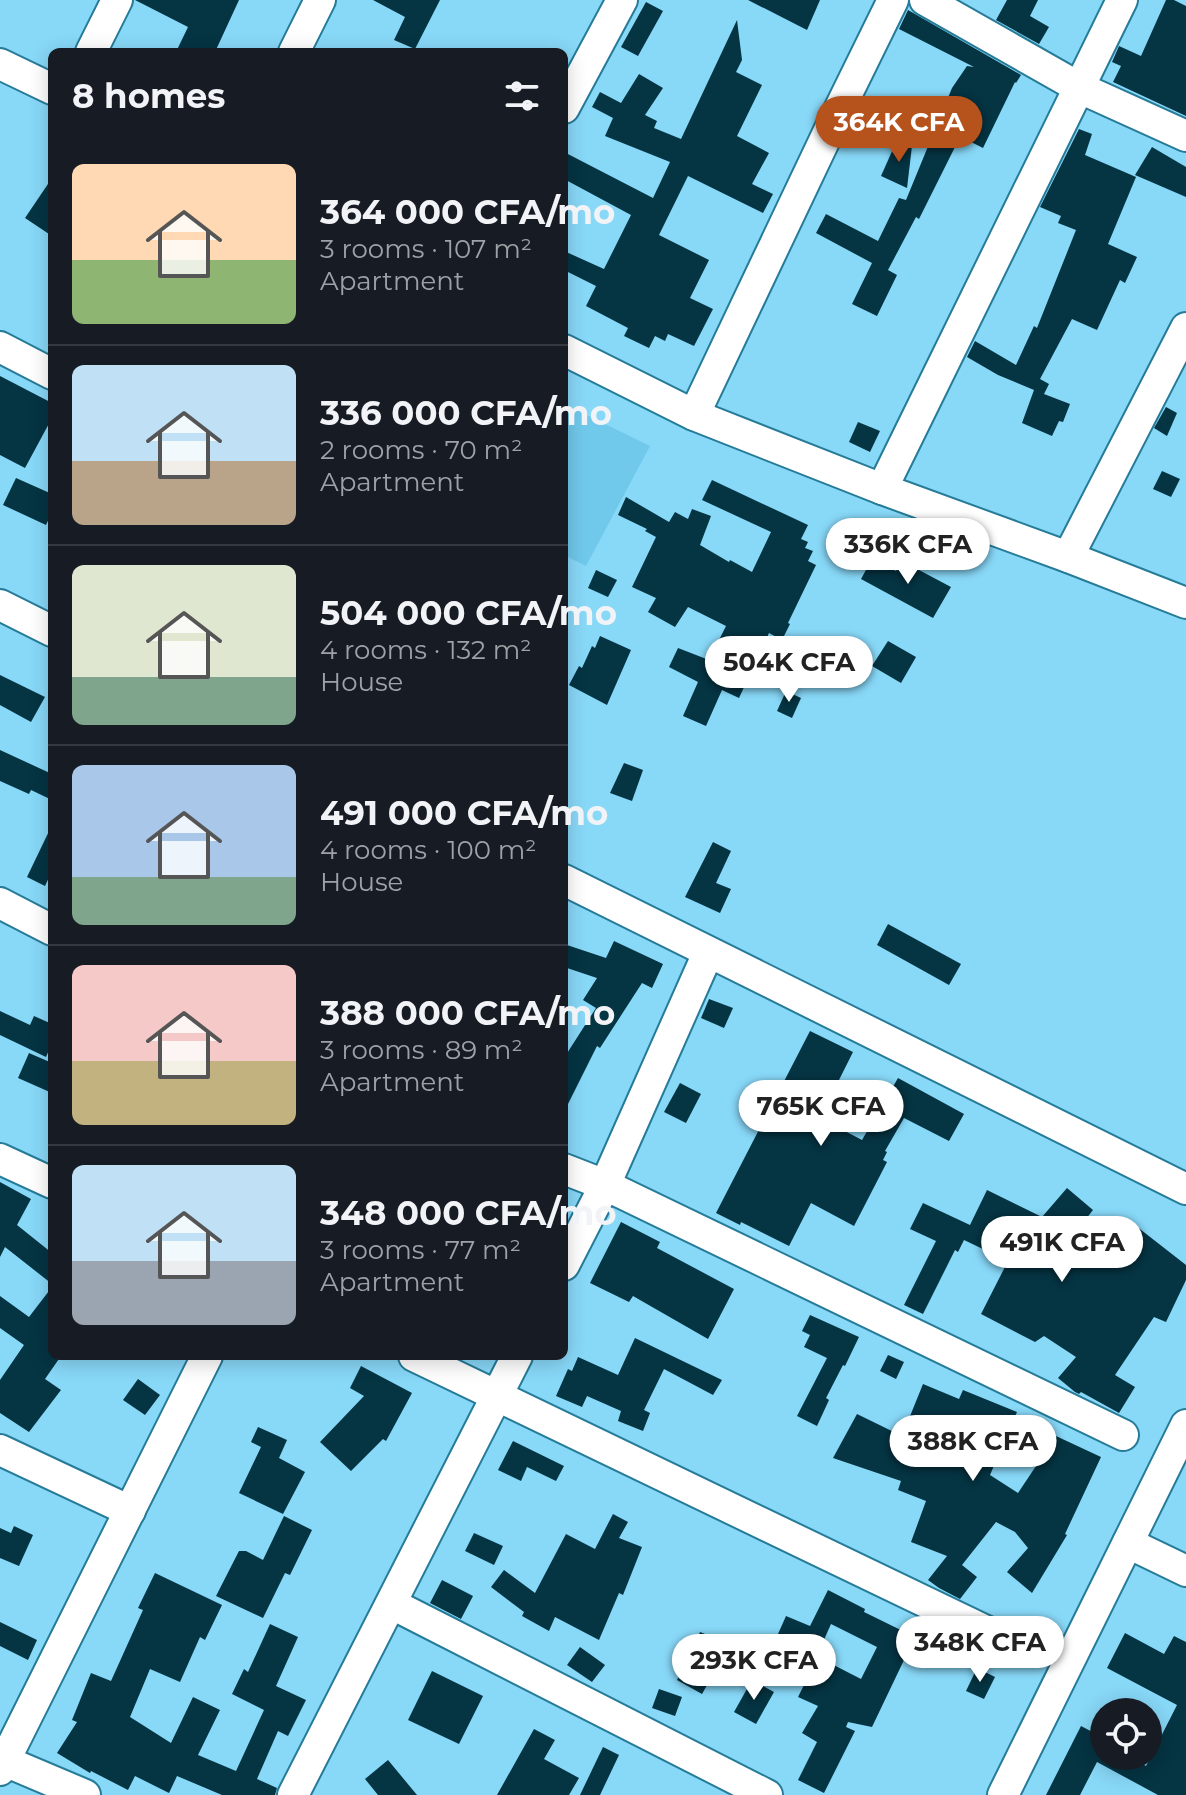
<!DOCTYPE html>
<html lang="en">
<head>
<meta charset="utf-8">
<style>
	:root { --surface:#171b24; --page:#20242c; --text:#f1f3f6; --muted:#9ea1a6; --line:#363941; --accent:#b6531c }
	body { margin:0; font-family:Montserrat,sans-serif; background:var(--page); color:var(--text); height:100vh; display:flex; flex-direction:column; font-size:30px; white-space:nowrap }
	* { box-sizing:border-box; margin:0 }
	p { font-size:26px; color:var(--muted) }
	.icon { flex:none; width:44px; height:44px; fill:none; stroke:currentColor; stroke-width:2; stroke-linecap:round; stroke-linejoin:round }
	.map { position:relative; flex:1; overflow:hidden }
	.panel { position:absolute; left:48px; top:48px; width:520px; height:1312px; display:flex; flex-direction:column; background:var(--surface); border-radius:12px; box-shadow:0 4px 20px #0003 }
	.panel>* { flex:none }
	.controls { position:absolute; left:1090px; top:1698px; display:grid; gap:16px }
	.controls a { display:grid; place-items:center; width:72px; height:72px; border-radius:50%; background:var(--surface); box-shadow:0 4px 20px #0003; font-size:40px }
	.price { position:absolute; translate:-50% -68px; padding:0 18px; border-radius:28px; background:#fff; color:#222; font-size:26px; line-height:52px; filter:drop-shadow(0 2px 4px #0008) }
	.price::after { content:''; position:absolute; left:50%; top:48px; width:24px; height:18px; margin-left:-12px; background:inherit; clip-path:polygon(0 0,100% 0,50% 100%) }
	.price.active { background:var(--accent); color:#fff }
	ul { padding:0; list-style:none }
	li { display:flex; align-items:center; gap:24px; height:200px; padding:0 24px }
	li+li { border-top:2px solid var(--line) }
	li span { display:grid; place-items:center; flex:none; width:224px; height:160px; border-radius:12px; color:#555 }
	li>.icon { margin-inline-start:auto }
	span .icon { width:96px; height:96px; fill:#fffc; stroke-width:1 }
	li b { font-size:34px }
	h2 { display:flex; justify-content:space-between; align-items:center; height:96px; padding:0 24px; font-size:34px }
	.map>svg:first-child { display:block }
	.built { fill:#70c9eb }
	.building { fill:#053443 }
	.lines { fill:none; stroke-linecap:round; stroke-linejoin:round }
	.minor-casing { stroke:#267b98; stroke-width:34 }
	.minor { stroke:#fff; stroke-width:30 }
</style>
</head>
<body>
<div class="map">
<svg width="1186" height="1795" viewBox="0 0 1186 1795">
	<rect width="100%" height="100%" fill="#88d8f8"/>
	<path class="built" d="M564,404L650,446L586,566L564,555Z"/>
	<g class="building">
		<path d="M135,0H239L215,52H176L188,27Z"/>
		<path d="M373,0H440L415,49L394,40L405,17Z"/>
		<path d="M748,0H820L807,30Z"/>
		<path d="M1007,0H1038L1030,16L1049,27L1039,44L996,20Z"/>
		<path d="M1166,0H1174L1186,6V116L1113,82L1121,66L1112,62L1119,46L1141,56Z"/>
		<path d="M646,2L663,11L638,56L621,47Z"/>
		<path d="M908,10L1021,75L1016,83L1015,82L983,148L961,137L958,148L955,147L919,219L916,217L888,270L897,275L877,316L852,304L872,263L816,233L826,214L878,241L899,198L906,200L952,88L967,66L974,67L899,29Z"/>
		<path d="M737,20L742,60L736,72L762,85L737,136L769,153L752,184L773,194L763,213L688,176L659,235L709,260L690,298L713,309L694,346L668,334L665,341L655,336L649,348L624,336L628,328L586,306L596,286L564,270V251L604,269L631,215L564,179V152L653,198L670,162L605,136L613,118L592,107L600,92L621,103L639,74L663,88L645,115L657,121L654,128L681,139Z"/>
		<path d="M1079,129L1092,134L1085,155L1136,177L1108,244L1137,257L1125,283L1120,280L1097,330L1072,319L1040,379L1049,384L1044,394L1070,404L1063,422L1059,421L1052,436L1022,423L1034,390L998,375L967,357L975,341L1016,365L1034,326L1037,328L1076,230L1058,223L1061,216L1040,207Z"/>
		<path d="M897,140L912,146L907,188L881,176Z"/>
		<path d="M1152,147L1186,167V197L1135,175Z"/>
		<path d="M52,178V236L25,218Z"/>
		<path d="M0,376L52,403V418L25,468L0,455Z"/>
		<path d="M1166,407L1177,413L1167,436L1154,428Z"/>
		<path d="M858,422L880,431L870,452L849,442Z"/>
		<path d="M1162,471L1180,479L1171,497L1153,489Z"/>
		<path d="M16,478L52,494V512L46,525L3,505Z"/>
		<path d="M712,480L808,525L801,539L808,542L805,548L813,551L808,561L816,565L788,623L790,624L782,640L769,633L739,698L722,690L706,726L683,716L698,682L669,667L678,648L709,660L726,626L688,607L675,627L648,612L656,598L632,587L656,537L645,531L647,529L618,515L626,497L669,522L675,512L688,519L692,509L711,516L700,545L729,562L730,560L752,572L771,532L702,500Z"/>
		<path d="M872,559L896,571L902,561L951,587L933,618L861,579Z"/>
		<path d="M596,570L617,580L608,597L588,588Z"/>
		<path d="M600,636L631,650L607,705L569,685L579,666L582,668L592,646L595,648Z"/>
		<path d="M888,641L916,657L901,683L872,666Z"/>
		<path d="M0,675L45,697L31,722L0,705Z"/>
		<path d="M786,691L801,698L792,718L777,711Z"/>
		<path d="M0,750L52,774V800L31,790L29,794L0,781Z"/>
		<path d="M624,763L643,770L632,801L610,793Z"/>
		<path d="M52,825V871L45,886L27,877Z"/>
		<path d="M713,842L731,851L716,883L731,889L720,913L685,897Z"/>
		<path d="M888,924L961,964L949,985L877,945Z"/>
		<path d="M614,941L663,964L652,988L642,983L600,1048L597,1046L564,1112V1058L596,1008L583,1000L597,978L564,967V944L606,958Z"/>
		<path d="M709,999L733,1008L724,1028L701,1018Z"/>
		<path d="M0,1011L30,1025L34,1016L52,1024V1043L46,1057L0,1035Z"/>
		<path d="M810,1031L853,1052L820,1118L862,1140L898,1078L964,1114L949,1141L904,1118L885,1151L887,1152L883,1160L887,1162L854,1226L811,1203L789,1246L741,1222L740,1225L716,1213Z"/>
		<path d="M29,1053L52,1063V1093L18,1078Z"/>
		<path d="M680,1083L701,1094L686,1123L664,1112Z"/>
		<path d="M0,1182L31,1199L17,1225L52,1253V1284L5,1247L0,1257Z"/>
		<path d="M1067,1188L1093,1210L1082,1224L1119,1249L1136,1226L1186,1265V1280L1166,1322L1154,1317L1115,1375L1135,1387L1119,1413L1081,1392L1079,1394L1075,1392L1058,1378L1076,1357L1044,1336L1035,1342L981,1314L1008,1261L964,1240L958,1252L955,1250L923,1314L904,1305L936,1241L910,1229L923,1203L970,1225L987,1190L1042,1217Z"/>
		<path d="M621,1222L660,1242L657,1248L734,1289L708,1339L633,1296L629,1302L590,1283Z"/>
		<path d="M52,1287V1356H61L45,1379L61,1390L29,1432L0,1413V1380L24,1345L0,1328V1296L29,1317Z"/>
		<path d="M810,1315L859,1337L845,1366L843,1365L826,1398L829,1400L817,1426L797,1416L827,1358L804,1347L810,1335L802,1331Z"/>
		<path d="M635,1338L722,1380L713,1395L664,1369L644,1410L650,1413L643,1431L618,1421L621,1411L587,1396L582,1407L556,1396L568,1369L572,1371L578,1357L618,1375Z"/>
		<path d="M888,1355L904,1362L896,1379L880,1371Z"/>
		<path d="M361,1366L412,1393L386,1441L383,1439L351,1471L320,1442L364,1396L350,1388Z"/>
		<path d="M138,1379L160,1395L145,1415L123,1400Z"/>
		<path d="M923,1384L959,1399L963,1390L1017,1412L990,1475L1018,1493L1046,1451L1048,1452L1056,1436L1101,1457L1065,1534L1067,1535L1032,1593L1007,1572L1028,1548L1015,1532L996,1522L962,1565L977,1577L960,1599L939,1588L928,1580L947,1556L911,1542L926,1501L898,1490L901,1481L833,1458L857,1414L902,1436Z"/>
		<path d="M258,1427L287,1440L279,1458L305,1472L283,1514L239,1493L261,1447L251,1442Z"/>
		<path d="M513,1441L564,1466L556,1481L527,1467L521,1481L498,1470Z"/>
		<path d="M613,1514L628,1522L619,1538L642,1547L623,1595L619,1593L599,1640L555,1617L549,1631L522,1616L524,1612L491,1587L504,1570L535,1593L566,1534L595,1549Z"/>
		<path d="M284,1516L312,1530L290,1575L285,1573L263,1618L216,1596L239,1551H246L263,1560Z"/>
		<path d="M14,1526L33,1535L19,1566L0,1558V1528L11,1533Z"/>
		<path d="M474,1533L503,1546L494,1565L465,1551Z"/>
		<path d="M155,1573L222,1605L205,1640L200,1637L180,1682L150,1669L130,1717L171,1743L193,1697L220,1710L198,1755L236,1771L264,1710L232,1694L244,1669L248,1672L270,1624L298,1637L276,1686L306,1700L288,1736L278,1731L257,1779L277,1788L275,1795H222L177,1776L169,1793L135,1776L128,1790L91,1771L90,1773L57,1753L77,1722L72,1720L91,1673L111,1681L143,1610L138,1608Z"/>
		<path d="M442,1580L473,1596L461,1619L430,1603Z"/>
		<path d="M828,1590L865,1609L864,1612L915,1637L872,1727L848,1722L846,1727L855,1731L824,1793L798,1780L817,1742L802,1733L818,1706L798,1697L818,1657L861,1679L877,1647L831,1624L815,1660L774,1643L786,1616L810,1626Z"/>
		<path d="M0,1622L37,1640L28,1660L0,1646Z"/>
		<path d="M700,1632L760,1656L751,1677L719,1664L702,1694L677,1680L688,1661Z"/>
		<path d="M1125,1633L1164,1654L1174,1636L1186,1642V1795H1158L1097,1762L1080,1795H1046L1081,1726L1104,1738V1756H1129L1146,1766L1177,1705L1107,1668Z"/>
		<path d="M580,1647L605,1665L592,1682L567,1665Z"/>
		<path d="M977,1668L995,1677L984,1699L966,1691Z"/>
		<path d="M432,1671L483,1696L459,1744L408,1720Z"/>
		<path d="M752,1680L774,1692L756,1724L734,1712Z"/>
		<path d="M659,1689L682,1697L675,1716L652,1708Z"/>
		<path d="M534,1729L555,1740L544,1759L579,1778L569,1795H497Z"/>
		<path d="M603,1747L619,1755L600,1795H580Z"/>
		<path d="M388,1760L417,1795H378L365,1779Z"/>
	</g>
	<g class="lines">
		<defs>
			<g id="minor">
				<path d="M925,0L1080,88L1186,136"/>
				<path d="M91,52L117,0"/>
				<path d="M294,52L320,0"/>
				<path d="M0,64L52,89"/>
				<path d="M564,108L622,0"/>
				<path d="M0,347L52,374"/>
				<path d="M564,350L694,415L882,489L1068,557L1186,603"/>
				<path d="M694,415L836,116L893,0"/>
				<path d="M882,489L1122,0"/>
				<path d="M1068,557L1186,328"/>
				<path d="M0,605L52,631"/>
				<path d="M564,880L1186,1189"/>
				<path d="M0,903L52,930"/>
				<path d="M0,1159L52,1183"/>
				<path d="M564,1169L605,1185L1123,1435"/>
				<path d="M564,1265L605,1185L708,953"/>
				<path d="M414,1356L1015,1645"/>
				<path d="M0,1450L130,1511"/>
				<path d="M1128,1543L1186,1571"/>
				<path d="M392,1604L767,1795"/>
				<path d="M0,1759L85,1795"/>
				<path d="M0,1770L207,1356"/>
				<path d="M293,1795L517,1356"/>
				<path d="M1003,1795L1186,1425"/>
			</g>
		</defs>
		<use href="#minor" class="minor-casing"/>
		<use href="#minor" class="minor"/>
	</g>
</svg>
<div class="controls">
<a><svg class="icon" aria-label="locate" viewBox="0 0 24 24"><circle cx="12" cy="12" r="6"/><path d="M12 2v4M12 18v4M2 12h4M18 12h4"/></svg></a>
</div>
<b class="price active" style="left:899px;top:164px">364K CFA</b>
<b class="price" style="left:908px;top:586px">336K CFA</b>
<b class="price" style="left:789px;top:704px">504K CFA</b>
<b class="price" style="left:821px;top:1148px">765K CFA</b>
<b class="price" style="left:1062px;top:1284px">491K CFA</b>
<b class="price" style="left:973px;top:1483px">388K CFA</b>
<b class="price" style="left:980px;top:1684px">348K CFA</b>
<b class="price" style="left:754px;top:1702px">293K CFA</b>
<section class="panel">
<h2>8 homes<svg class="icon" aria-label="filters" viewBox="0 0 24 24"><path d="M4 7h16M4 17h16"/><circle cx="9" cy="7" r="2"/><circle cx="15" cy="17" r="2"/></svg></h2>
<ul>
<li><span style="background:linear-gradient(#ffd9b3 60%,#8fb573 0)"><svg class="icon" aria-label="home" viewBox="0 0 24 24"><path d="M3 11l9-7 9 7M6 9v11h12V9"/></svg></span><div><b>364 000 CFA/mo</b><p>3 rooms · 107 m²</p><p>Apartment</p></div></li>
<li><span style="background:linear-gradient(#bfe0f5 60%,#b9a48a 0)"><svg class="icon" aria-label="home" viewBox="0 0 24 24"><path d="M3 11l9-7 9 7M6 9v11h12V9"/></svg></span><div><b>336 000 CFA/mo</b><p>2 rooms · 70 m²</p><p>Apartment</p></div></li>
<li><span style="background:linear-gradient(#dfe7d0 70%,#7fa58c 0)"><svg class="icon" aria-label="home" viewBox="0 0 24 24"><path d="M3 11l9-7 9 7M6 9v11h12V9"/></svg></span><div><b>504 000 CFA/mo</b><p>4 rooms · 132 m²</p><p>House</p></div></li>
<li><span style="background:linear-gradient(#a9c7e8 70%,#7fa58c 0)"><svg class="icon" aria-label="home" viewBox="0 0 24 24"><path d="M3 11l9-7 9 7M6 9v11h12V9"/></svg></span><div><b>491 000 CFA/mo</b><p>4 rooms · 100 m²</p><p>House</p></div></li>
<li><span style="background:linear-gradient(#f6c9c9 60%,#c2b280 0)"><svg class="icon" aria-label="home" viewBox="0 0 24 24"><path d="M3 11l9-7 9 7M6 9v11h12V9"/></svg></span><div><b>388 000 CFA/mo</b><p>3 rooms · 89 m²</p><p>Apartment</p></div></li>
<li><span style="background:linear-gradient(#bfe0f5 60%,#9aa5b1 0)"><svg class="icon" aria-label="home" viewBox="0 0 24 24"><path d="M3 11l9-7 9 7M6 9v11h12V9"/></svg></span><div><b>348 000 CFA/mo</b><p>3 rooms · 77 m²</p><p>Apartment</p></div></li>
</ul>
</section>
</div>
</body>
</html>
